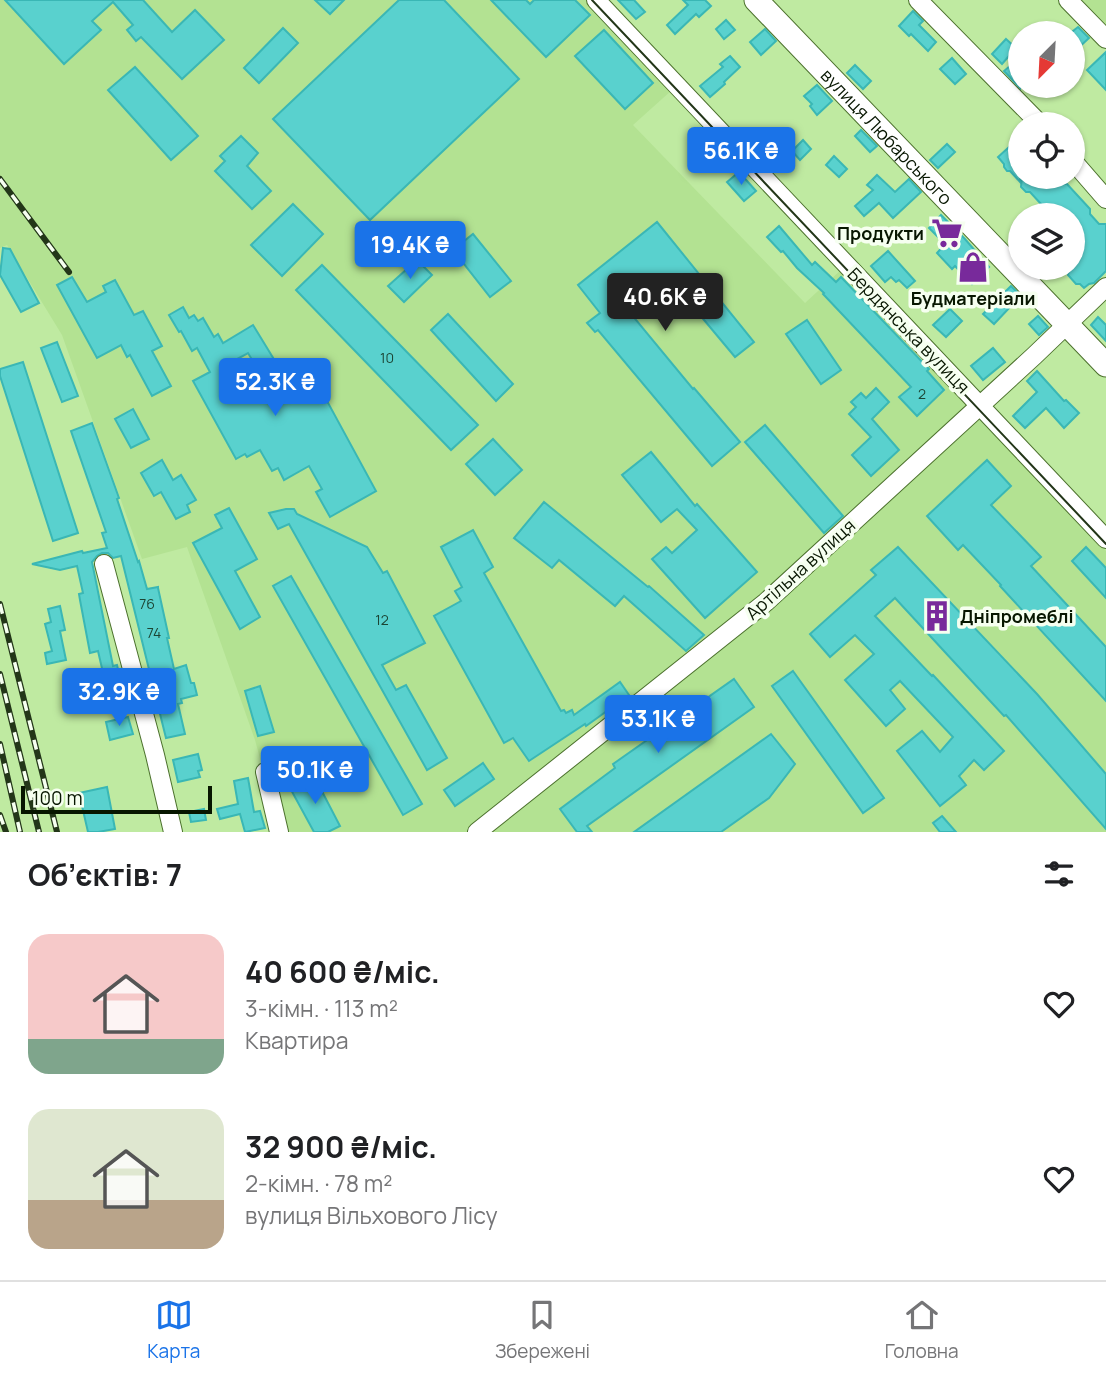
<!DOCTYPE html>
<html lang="uk">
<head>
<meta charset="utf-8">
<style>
	:root { --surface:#fff; --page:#f6f6f6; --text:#202124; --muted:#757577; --line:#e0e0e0; --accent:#1a73e8 }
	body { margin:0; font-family:Manrope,sans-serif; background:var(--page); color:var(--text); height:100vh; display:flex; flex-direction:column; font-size:26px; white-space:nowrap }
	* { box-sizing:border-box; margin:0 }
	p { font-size:23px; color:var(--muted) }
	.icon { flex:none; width:38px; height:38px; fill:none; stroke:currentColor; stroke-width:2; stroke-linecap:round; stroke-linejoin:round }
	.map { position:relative; height:832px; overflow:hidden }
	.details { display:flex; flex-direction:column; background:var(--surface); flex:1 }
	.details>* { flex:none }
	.needle { width:46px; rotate:204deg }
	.fabs { position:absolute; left:1008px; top:21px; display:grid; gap:14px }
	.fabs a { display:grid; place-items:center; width:77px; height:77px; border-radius:50%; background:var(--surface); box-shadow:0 2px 5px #0004; font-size:35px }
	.scale { position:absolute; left:21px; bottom:18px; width:191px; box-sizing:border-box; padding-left:7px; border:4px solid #071600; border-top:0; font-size:19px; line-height:24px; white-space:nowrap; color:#071600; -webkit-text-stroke:5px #f6fff0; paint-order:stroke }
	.price { position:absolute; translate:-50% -60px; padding:0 16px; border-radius:7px; background:var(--accent); color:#fff; font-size:23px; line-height:46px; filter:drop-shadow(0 2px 4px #0008) }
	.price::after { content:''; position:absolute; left:50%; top:42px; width:21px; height:16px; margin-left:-10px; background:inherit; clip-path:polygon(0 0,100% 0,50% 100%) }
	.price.current { background:#222; color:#fff }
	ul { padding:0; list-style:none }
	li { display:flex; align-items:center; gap:21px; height:175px; padding:0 28px }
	li span { display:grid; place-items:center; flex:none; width:196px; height:140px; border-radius:21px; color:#555 }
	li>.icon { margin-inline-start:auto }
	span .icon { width:84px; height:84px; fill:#fffc; stroke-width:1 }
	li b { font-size:30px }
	h2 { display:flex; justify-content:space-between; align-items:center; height:84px; padding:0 28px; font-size:30px }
	.dock { display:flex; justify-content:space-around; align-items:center; height:98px; border-top:2px solid var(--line); background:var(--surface); font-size:19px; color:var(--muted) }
	.dock a { display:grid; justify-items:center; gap:4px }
	.dock .current { color:var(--accent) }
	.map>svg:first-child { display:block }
	.built { fill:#b3e292 }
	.building { fill:#59d1ce; stroke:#3ab7b5; stroke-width:2 }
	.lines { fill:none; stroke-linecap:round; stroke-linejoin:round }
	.minor-casing { stroke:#4c712d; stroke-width:20 }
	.major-casing { stroke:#4c712d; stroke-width:25 }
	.minor { stroke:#fff; stroke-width:18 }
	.major { stroke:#fff; stroke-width:23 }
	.tram { stroke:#233619; stroke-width:2 }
	.rail-casing { stroke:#233619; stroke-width:6 }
	.rail { stroke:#f6fff0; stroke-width:3.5; stroke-dasharray:10; stroke-linecap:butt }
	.labels { text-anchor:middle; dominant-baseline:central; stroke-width:7; stroke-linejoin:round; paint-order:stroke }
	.number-label { font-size:14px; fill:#1c4534 }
	.street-label { font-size:18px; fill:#071600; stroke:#f6fff0 }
	.poi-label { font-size:18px; font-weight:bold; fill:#071600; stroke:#f6fff0; text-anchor:end }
</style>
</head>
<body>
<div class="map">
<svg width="1106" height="832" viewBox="0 0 1106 832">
	<rect width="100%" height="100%" fill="#bfeaa1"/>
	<g class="built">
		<path d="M0,0H597L672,90L633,125L805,303L843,268L944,374L1106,551V832H280L255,740L187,547L142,559L62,335L7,245L0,248Z"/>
		<path d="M1078,0H1106V31Z"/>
	</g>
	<g class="building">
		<path d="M5,0H143L172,32L195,10L224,40L182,79L141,37L136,41L127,30L133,25L113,2L92,21L101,30L64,64Z"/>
		<path d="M315,0H344L330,14Z"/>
		<path d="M399,0H444L519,79L370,220L273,119Z"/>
		<path d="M491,0H526L530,4L534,0H575L590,15L546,57Z"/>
		<path d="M618,0H634L645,12L636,19Z"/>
		<path d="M683,0H705L711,6L699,17L696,14L675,34L667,25L688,5Z"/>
		<path d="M913,11L923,21L919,25L936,42L928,51L911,34L909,36L899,26Z"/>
		<path d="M726,20L735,30L724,39L716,29Z"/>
		<path d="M1078,27L1089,38L1073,53V31Z"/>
		<path d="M283,28L298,43L259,83L244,68Z"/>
		<path d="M765,29L776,41L761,55L750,42Z"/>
		<path d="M604,30L653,83L625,109L575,56Z"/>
		<path d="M1006,39L1016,48L1002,64L992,54Z"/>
		<path d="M1106,52V90L1087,70Z"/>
		<path d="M730,56L740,67L724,82L725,84L710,97L700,86L723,67L720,64Z"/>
		<path d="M952,58L966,74L955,84L940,69Z"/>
		<path d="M855,65L871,81L863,89L847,73Z"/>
		<path d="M1011,65L1020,74V88L1004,71Z"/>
		<path d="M135,67L198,136L171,160L108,90Z"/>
		<path d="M817,85L832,101L817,115L810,106L812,104L804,96Z"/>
		<path d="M861,130L877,146L870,152L855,136Z"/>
		<path d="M241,136L258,153L247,166L271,191L252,209L215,171L225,161L220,156Z"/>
		<path d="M1020,137V182L1010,171H1007L1004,167V164L998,157Z"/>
		<path d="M803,140L811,149L800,160L792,151Z"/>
		<path d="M947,144L955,152L938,168L930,160Z"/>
		<path d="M834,156L847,169L839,177L826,165Z"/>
		<path d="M739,172L756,191L744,201L727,182Z"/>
		<path d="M877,175L895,192L909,179L921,192L893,218L879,203L864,216L855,206L873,190L867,185Z"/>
		<path d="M1022,177H1057L1063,184H1067L1090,209V214L1099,224H1106V271L1094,283L1089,284L1084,288L1080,284H1076L1068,275L1070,268H1073V258L1082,249L1073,239V215H1046L1041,209V204L1030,192H1026L1021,187Z"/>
		<path d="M293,204L323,234L282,276L251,245Z"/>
		<path d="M941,215L965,239L989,267L972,284L955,266L952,269L937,253L945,244L929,228Z"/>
		<path d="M657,222L754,342L735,357L669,278L668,279L665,275L641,295L628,278L612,291L693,389L694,388L740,442L712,466L598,330L595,332L587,323L600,313L578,285Z"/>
		<path d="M779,226L812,265L815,262L836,282L841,277L929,369L927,371L944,390L917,416L899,397L911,387L823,294L824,293L797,268L783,251L781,252L767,237Z"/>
		<path d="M473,234L511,281L490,297L453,250Z"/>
		<path d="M3,248L10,249L39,303L21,312L0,275Z"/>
		<path d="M888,251L915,281L907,288L899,280L896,282L891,277L885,282L871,266Z"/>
		<path d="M417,260L432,275L404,302L388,286Z"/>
		<path d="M322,265L478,425L451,450L296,290Z"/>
		<path d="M72,277L87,302L106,292L103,286L115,280L134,315L143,311L162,346L152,351L171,386L152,396L130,355L127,357L121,345L97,358L57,285Z"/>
		<path d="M1011,286L1019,294L1010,303L1012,305L994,324L983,314Z"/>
		<path d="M183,307L189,318L194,315L198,321L203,318L214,337L218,334L223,343L253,325L275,361L259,371L248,353L228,364L247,400L262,392L268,403L293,389L299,400L320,388L376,491L330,517L316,492L322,489L309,466L284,480L278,468L272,471L260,450L247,457L245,454L236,459L193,381L210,372L197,348L192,351L181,331L179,332L169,315Z"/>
		<path d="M950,309L962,321L946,337L933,325Z"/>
		<path d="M448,314L513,384L496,401L431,330Z"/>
		<path d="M1038,316L1048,327L1039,335L1029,324Z"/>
		<path d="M1098,317L1106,325V341L1091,325Z"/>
		<path d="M807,320L841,370L821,384L786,334Z"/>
		<path d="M57,342L78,396L62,402L41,348Z"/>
		<path d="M993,348L1005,362L983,380L971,366Z"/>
		<path d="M23,362L78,533L53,541L0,376V369Z"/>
		<path d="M1037,371L1064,401L1066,400L1079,413L1064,428L1046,408L1025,428L1013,416L1037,392L1027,381Z"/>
		<path d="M876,388L889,402L872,419L899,450L871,476L852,455L871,437L849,414L856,407L851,402L861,393L866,398Z"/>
		<path d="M133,409L149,439L131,448L115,419Z"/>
		<path d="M92,423L119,498L117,499L138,562L139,561L147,589L158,587V588L169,638H167L174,669L186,665L191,683H194L197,695L181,699L182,703L178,704L185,734L166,738L121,556L113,558L108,553H102L97,556L92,562L113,666L117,665L122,687L107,690L98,651L90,653L80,600L79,594L83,593L77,566L60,570L32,564L82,551L83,553L107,548L102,533L106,532L71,431Z"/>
		<path d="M765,425L843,516L824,533L745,442Z"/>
		<path d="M493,439L522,470L495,495L466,464Z"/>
		<path d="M651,452L695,506L697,504L757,572L705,618L652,559L666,547L672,553L697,530L677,509L661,522L622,475Z"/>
		<path d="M162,460L173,480L181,475L196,500L187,505L190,512L176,519L161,492L154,496L141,473Z"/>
		<path d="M987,460L1011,486L991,505L1041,557L1031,566L1106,647V701L1000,586L1001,585L963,545L958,550L927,516Z"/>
		<path d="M544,502L648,587L649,586L704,635L686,651L624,596L615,606L559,560L552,568L514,538Z"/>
		<path d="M229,508L257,559L235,571L260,617L240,629L193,543L222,528L215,515Z"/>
		<path d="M286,509H294L297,514L367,547L383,573L387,571L425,643L382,665L396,690L406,685L447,758L427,770L289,524L278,529L269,513Z"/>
		<path d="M473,530L493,567L484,573L561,711L564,710L566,713L572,710L574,715L620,682L629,695L586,726L585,724L529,761L513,738L504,743L434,616L461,601L455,591L462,587L441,547Z"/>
		<path d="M898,547L1037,694L1106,774V829L1006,715L1004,716L895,598L875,616L932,676L933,675L1004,751L984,770L974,760L959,776L966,785L940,806L897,751L922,731L940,752L953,737L900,681L890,690L905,709L886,726L845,680L874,654L855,635L830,657L810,634L876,575L871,570Z"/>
		<path d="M1086,547L1106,568V598L1072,561Z"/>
		<path d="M291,576L422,804L403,815L273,586Z"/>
		<path d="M60,606L65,630L60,631L66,660L47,664L45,653L52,651L45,624L51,622L48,609Z"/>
		<path d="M793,671L884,798L863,813L772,686Z"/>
		<path d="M734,679L754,707L587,826L592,832H577L560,809L615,768L613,764Z"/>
		<path d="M260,686L274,732L258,736L245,691Z"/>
		<path d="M128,717L133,734L110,740L106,722Z"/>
		<path d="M771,734L795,764L769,798L721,832H634Z"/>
		<path d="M198,754L202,770L198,771L200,777L178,782L173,760Z"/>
		<path d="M483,763L494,779L455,806L444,790Z"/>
		<path d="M314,776L340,826L328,832H314L290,788Z"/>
		<path d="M248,778L254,812L260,811L265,828L245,832L240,814L220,819L217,809L238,804L234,781Z"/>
		<path d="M107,787L115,829L98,832H88L79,793Z"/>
		<path d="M204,809L206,820L191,822L189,812Z"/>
		<path d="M942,816L956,832H940L933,823Z"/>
	</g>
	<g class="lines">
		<defs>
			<g id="minor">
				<path d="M596,0L1106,539"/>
				<path d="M918,0L1040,124"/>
				<path d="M1068,0L1106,39"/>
				<path d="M1073,161L1106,199"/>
				<path d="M104,564L155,755L173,832"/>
				<path d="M265,772L279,832"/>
				<path d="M477,832L766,602L1034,356L1106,287"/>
			</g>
			<g id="major">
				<path id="s1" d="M756,0L1106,365"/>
			</g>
		</defs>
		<use href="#minor" class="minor-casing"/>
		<use href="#major" class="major-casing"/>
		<use href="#minor" class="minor"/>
		<use href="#major" class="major"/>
		<path class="tram" d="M592,0L1106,544"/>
		<defs>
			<g id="rail">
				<path d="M0,179L69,272"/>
				<path d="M0,604L57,832"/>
				<path d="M0,674L39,832"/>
				<path d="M0,744L20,832"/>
				<path d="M0,815L6,832"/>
			</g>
		</defs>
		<use href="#rail" class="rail-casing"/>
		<use href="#rail" class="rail"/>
	</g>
	<defs>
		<symbol id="supermarket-bare" viewBox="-9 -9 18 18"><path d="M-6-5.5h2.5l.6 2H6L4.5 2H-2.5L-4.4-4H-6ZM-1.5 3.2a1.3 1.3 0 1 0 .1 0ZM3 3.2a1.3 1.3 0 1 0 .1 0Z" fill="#782a9b" stroke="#f6fff0" stroke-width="2.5" paint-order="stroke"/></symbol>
		<symbol id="shop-bare" viewBox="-9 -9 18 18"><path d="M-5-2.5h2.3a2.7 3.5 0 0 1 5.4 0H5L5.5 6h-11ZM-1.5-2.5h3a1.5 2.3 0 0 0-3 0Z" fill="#782a9b" stroke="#f6fff0" stroke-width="2.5" paint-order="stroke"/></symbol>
		<symbol id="building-bare" viewBox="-9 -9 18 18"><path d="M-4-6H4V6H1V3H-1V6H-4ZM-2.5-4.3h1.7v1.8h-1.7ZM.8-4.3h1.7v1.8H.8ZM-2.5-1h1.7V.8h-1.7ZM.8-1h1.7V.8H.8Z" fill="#782a9b" stroke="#f6fff0" stroke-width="2.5" paint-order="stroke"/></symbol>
	</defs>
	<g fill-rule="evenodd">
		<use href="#supermarket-bare" x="925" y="211" width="44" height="44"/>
		<use href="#shop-bare" x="951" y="245" width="44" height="44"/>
		<use href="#building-bare" x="915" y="594" width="44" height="44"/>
	</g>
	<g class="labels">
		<g class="number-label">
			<text x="387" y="357">10</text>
			<text x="922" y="393">2</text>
			<text x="147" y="603">76</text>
			<text x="382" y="619">12</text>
			<text x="154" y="632">74</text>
		</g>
		<g class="street-label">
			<text stroke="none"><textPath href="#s1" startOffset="189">вулиця Любарського</textPath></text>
			<text transform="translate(909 330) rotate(46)">Бердянська вулиця</text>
			<text transform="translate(800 569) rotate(-42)">Артільна вулиця</text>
		</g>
		<g class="poi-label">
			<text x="924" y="233">Продукти</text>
			<text x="973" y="298" text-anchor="middle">Будматеріали</text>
			<text x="960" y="616" text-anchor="start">Дніпромеблі</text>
		</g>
	</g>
</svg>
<div class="fabs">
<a><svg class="needle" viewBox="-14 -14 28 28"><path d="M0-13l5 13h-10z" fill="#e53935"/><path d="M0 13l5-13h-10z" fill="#757577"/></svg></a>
<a><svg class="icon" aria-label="locate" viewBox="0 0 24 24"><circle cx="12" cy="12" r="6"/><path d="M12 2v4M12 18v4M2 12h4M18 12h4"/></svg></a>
<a><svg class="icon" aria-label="layers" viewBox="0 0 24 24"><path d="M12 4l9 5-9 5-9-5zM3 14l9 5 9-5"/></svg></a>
</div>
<div class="scale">100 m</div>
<b class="price" style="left:741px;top:187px">56.1K ₴</b>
<b class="price" style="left:410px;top:281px">19.4K ₴</b>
<b class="price current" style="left:665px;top:333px">40.6K ₴</b>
<b class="price" style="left:275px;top:418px">52.3K ₴</b>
<b class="price" style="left:119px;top:728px">32.9K ₴</b>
<b class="price" style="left:658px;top:755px">53.1K ₴</b>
<b class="price" style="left:315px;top:806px">50.1K ₴</b>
</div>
<section class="details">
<h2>Об’єктів: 7<svg class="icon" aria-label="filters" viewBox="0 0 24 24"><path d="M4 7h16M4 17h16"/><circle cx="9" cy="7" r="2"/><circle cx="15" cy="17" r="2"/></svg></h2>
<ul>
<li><span style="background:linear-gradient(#f6c9c9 75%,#7fa58c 0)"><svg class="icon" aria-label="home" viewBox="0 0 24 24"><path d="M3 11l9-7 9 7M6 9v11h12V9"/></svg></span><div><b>40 600 ₴/міс.</b><p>3-кімн. · 113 m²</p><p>Квартира</p></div><svg class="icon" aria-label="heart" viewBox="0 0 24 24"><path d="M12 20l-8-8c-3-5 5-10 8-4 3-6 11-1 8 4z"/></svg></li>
<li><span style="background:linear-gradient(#dfe7d0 65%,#b9a48a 0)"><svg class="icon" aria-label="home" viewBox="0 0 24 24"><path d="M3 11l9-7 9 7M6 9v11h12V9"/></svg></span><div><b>32 900 ₴/міс.</b><p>2-кімн. · 78 m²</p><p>вулиця Вільхового Лісу</p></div><svg class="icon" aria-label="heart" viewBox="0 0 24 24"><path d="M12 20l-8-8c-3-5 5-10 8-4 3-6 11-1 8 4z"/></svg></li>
</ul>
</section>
<nav class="dock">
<a class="current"><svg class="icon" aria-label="map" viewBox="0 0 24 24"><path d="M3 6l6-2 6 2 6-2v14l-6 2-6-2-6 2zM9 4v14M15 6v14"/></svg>Карта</a>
<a><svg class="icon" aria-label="saved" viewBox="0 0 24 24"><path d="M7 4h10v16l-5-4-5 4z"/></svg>Збережені</a>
<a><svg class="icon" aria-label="home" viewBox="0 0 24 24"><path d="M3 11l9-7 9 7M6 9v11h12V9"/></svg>Головна</a>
</nav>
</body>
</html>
